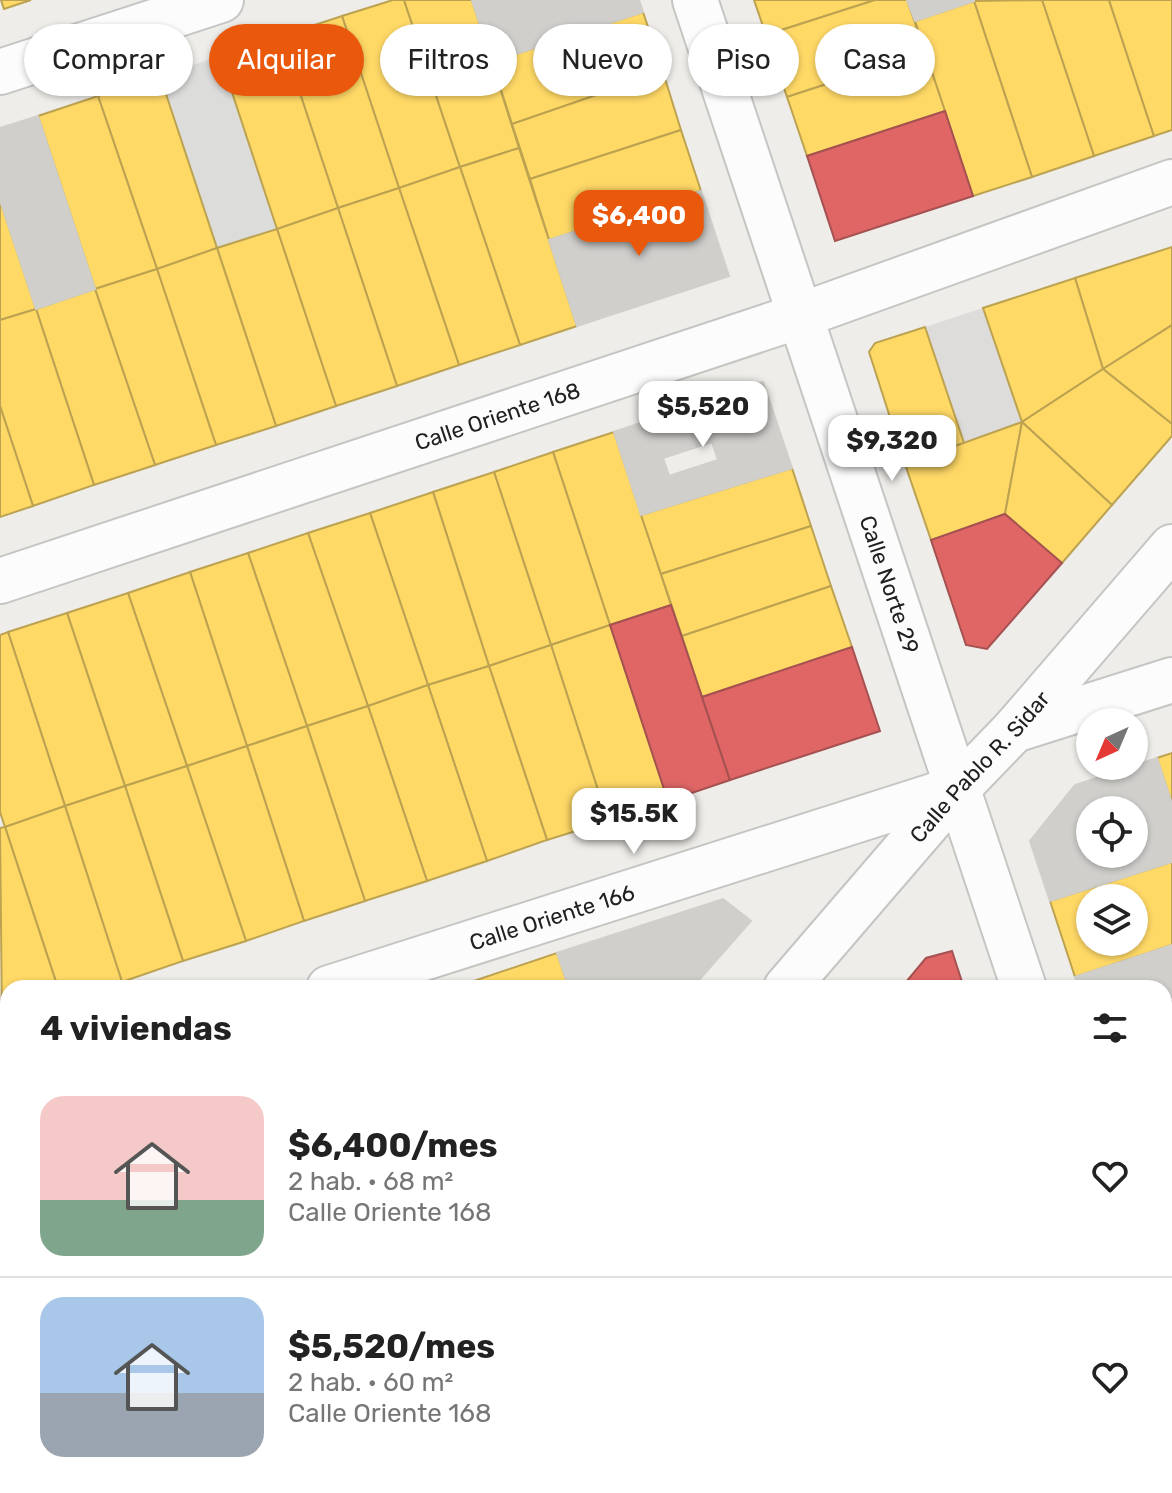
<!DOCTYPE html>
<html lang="es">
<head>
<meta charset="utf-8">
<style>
	:root { --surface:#fff; --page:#f6f6f6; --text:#222; --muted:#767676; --line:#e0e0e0; --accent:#ea580c }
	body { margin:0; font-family:Rubik,sans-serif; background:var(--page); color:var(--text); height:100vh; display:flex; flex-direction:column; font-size:30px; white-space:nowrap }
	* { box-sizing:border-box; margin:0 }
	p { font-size:26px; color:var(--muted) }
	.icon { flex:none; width:44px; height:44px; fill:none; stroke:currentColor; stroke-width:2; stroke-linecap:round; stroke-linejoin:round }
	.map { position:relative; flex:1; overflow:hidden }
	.drawer { position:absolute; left:0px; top:980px; width:1172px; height:514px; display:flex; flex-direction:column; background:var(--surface); border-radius:24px 24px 0 0; box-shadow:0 2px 6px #0004 }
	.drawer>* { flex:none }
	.guide { position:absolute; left:24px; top:24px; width:1124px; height:72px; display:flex; gap:16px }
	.needle { width:52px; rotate:224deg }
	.tools { position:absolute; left:1076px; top:708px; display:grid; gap:16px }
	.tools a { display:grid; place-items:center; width:72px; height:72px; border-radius:50%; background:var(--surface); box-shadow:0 2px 6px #0004; font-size:40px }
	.price { position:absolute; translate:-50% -68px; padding:0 18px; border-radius:16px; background:#fff; color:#222; font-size:26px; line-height:52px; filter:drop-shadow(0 2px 4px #0008) }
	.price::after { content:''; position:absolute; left:50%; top:48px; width:24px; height:18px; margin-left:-12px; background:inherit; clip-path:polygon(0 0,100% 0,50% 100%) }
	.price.selected { background:var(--accent); color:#fff }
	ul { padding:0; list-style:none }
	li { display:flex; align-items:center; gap:24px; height:200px; padding:0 40px }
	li+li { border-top:2px solid var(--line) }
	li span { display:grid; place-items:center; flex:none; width:224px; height:160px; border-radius:24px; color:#555 }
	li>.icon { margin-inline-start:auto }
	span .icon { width:96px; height:96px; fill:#fffc; stroke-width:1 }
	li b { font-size:34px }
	h2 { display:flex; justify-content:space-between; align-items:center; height:96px; padding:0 40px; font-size:34px }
	.pill { padding:0 28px; border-radius:36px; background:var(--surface); box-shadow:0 2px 6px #0004; font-size:28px; line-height:72px }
	.pill.selected { background:var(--accent); color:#fff }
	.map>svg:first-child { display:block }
	.residential { fill:#dddcda }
	.religious { fill:#dcdcda }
	.homes { fill:#ffd966; stroke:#bca251; stroke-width:2; fill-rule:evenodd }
	.shops { fill:#e06666; stroke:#a65151; stroke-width:2 }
	.public { fill:#76a5af; stroke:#5c7d84; stroke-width:2 }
	.building { fill:#d1cfcc; stroke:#d1cfca; stroke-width:2; fill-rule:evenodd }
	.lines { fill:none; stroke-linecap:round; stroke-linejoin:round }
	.minor-casing { stroke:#c5c5c3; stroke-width:48 }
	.minor { stroke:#fcfcfc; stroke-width:44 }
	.labels { text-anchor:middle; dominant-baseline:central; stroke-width:8; stroke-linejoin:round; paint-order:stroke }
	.street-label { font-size:22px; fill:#202020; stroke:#fff }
</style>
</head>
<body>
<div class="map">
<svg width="1172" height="1493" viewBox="0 0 1172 1493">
	<rect width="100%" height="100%" fill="#eeede9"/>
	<path class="residential" d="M983,308L1022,422L964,443L925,327Z"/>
	<path class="religious" d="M220,56L277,229L217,248L160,76Z"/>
	<g class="homes">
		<path d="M1,0H31L4,9Z"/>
		<path d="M393,0H404L460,167L399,188L342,16Z"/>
		<path d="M404,0H472L519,148L460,167Z"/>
		<path d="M754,0H875L766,35Z"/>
		<path d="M875,0H907L925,52L787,97L766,35Z"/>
		<path d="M1042,0H1109L1154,136L1094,156Z"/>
		<path d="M1042,0L1094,156L1032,177L974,1Z"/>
		<path d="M1109,0H1172V130L1154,136Z"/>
		<path d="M974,1L1032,177L973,196L915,21Z"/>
		<path d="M643,12L663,72L512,124L492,62Z"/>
		<path d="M342,16L399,188L338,208L281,36Z"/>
		<path d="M281,36L338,208L277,229L220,56Z"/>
		<path d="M925,52L945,111L807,156L787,97Z"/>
		<path d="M663,72L681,130L530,179L512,124Z"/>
		<path d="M160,76L217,248L157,269L98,96Z"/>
		<path d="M98,96L157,269L95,289L38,116Z"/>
		<path d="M681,130L701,191L549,240L530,179Z"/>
		<path d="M519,148L577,326L520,345L460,167Z"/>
		<path d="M460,167L520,345L459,365L399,188Z"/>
		<path d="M399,188L459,365L397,386L338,208Z"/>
		<path d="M0,200L36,309L0,320Z"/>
		<path d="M338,208L397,386L336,406L277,229Z"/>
		<path d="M277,229L336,406L276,426L217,248Z"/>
		<path d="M1172,247V325L1103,369L1075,278Z"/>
		<path d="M217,248L276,426L216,445L157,269Z"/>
		<path d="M157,269L216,445L155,465L95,289Z"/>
		<path d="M1075,278L1103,369L1022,422L983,308Z"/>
		<path d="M95,289L155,465L94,485L36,309Z"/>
		<path d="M36,309L94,485L33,506L0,406V320Z"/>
		<path d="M1172,325V424L1103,369Z"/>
		<path d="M925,327L964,443L905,464L869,352L875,343Z"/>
		<path d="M1103,369L1172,424V436L1112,505L1022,422Z"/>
		<path d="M0,406L33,506L0,517Z"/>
		<path d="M1022,422L1005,514L931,540L905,464Z"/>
		<path d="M1022,422L1112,505L1062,563L1005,514Z"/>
		<path d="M614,432L671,605L610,625L553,452Z"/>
		<path d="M553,452L610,625L551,645L494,472Z"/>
		<path d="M792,468L811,526L661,574L641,515Z"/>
		<path d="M494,472L551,645L489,666L433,492Z"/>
		<path d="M433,492L489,666L428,685L370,513Z"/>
		<path d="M370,513L428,685L368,706L308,533Z"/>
		<path d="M811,526L831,586L682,636L661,574Z"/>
		<path d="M308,533L368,706L307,726L248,553Z"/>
		<path d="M248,553L307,726L247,746L190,572Z"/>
		<path d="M190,572L247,746L187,766L128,593Z"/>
		<path d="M831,586L852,647L702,697L682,636Z"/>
		<path d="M128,593L187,766L125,786L67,613Z"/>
		<path d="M67,613L125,786L65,806L8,632Z"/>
		<path d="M610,625L668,801L608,821L551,645Z"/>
		<path d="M8,632L65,806L5,827L0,812V635Z"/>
		<path d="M551,645L608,821L547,840L489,666Z"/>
		<path d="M489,666L547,840L487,861L428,685Z"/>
		<path d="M428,685L487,861L427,881L368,706Z"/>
		<path d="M368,706L427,881L365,901L307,726Z"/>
		<path d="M307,726L365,901L304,921L247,746Z"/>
		<path d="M247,746L304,921L246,941L187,766Z"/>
		<path d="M1172,753V804L1157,758Z"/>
		<path d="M187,766L246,941L183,961L125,786Z"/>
		<path d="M125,786L183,961L122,982L65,806Z"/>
		<path d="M65,806L122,982L103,988H58L5,827Z"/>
		<path d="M5,827L58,988H8V1019L2,1021L0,828Z"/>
		<path d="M1172,862V945L1075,977L1050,901ZM1090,898H1134V942H1090Z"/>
		<path d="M557,953L569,988H453Z"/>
		<path d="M1172,1027V1138L1164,1141V1030Z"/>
		<path d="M8,1135V1330L0,1306V1138Z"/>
		<path d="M0,1306L8,1330L0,1334Z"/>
		<path d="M8,1331V1486H60L62,1493H0V1334Z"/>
		<path d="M60,1486H127L106,1493H62Z"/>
		<path d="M524,1486H590L592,1493H527Z"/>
		<path d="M590,1486H660L663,1493H592Z"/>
		<path d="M660,1486H724L726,1493H663Z"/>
		<path d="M724,1486H795L797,1493H726Z"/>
		<path d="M795,1486H861L863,1493H797Z"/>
		<path d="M861,1486H927L929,1493H863Z"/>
		<path d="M927,1486H996L998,1493H929Z"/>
		<path d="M1074,1486H1127L1129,1493H1053Z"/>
	</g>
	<g class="shops">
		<path d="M945,111L973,196L835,241L807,156Z"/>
		<path d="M1005,514L1062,563L987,649L966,645L931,540Z"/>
		<path d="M671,605L730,780L668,801L610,625Z"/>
		<path d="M852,647L880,731L730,780L702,697Z"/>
		<path d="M952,951L964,988H901L926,958Z"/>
	</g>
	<path class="public" d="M996,1486H1074L1053,1493H998Z"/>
	<g class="building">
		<path d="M472,0H639L643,12L492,62Z"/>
		<path d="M907,0H974V1L915,21Z"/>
		<path d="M38,116L95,289L36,309L0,200V128Z"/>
		<path d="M701,191L729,276L577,326L549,240Z"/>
		<path d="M763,382L792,468L641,515L614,432ZM712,442L718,460L669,476L663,458Z"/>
		<path d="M1157,758L1172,804V862L1050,901L1030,841L1075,785ZM1090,810H1134V854H1090Z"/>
		<path d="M723,899L751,921L692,988H569L557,953Z"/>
		<path d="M1172,945V1027L1164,1030V988H1079L1075,977Z"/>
		<path d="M488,1486H524L527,1493H467Z"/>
	</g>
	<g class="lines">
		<defs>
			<g id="minor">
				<path id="s1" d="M695,0L1024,988"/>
				<path d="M0,72L221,0"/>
				<path id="s2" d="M0,581L799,316L1172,182"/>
				<path d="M1014,730L1172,680"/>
				<path id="s3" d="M329,988L958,788"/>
				<path id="s4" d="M786,988L958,788L1014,730L1172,547"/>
				<path d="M0,1093L8,1090"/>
				<path d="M1164,1207L1172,1205"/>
				<path d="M1164,1416L1172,1441"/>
				<path d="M268,1493L289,1486"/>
				<path d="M352,1493L358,1486"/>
			</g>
		</defs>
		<use href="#minor" class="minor-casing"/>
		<use href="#minor" class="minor"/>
	</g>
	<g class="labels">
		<g class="street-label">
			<text stroke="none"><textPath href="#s2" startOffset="524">Calle Oriente 168</textPath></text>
			<text stroke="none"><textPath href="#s1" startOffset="616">Calle Norte 29</textPath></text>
			<text stroke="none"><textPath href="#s4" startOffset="294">Calle Pablo R. Sidar</textPath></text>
			<text stroke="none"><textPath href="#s3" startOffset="234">Calle Oriente 166</textPath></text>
		</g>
	</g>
</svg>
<div class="tools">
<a><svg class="needle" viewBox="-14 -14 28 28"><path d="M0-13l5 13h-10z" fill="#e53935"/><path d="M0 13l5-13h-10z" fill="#767676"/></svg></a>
<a><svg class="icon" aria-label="locate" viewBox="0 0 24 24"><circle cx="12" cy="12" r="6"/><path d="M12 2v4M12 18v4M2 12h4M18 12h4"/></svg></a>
<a><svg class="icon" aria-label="layers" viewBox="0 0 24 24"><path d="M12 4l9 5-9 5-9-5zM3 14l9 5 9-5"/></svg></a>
</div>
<b class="price selected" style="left:639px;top:258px">$6,400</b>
<b class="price" style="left:703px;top:449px">$5,520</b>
<b class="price" style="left:892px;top:483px">$9,320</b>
<b class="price" style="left:634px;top:856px">$15.5K</b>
<div class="guide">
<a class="pill">Comprar</a>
<a class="pill selected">Alquilar</a>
<a class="pill">Filtros</a>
<a class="pill">Nuevo</a>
<a class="pill">Piso</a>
<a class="pill">Casa</a>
</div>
<section class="drawer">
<h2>4 viviendas<svg class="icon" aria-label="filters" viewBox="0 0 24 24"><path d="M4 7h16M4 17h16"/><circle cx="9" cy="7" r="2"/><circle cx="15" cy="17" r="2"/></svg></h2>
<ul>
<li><span style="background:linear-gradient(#f6c9c9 65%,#7fa58c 0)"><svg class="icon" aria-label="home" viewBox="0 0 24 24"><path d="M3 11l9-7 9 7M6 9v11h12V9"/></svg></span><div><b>$6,400/mes</b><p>2 hab. · 68 m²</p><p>Calle Oriente 168</p></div><svg class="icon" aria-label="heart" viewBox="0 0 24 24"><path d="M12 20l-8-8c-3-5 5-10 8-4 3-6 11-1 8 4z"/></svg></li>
<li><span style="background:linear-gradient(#a9c7e8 60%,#9aa5b1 0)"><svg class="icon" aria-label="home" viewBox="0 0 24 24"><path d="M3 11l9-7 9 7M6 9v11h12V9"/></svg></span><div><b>$5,520/mes</b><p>2 hab. · 60 m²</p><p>Calle Oriente 168</p></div><svg class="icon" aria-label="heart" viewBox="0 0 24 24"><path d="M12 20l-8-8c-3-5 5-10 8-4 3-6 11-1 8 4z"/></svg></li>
</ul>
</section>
</div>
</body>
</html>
